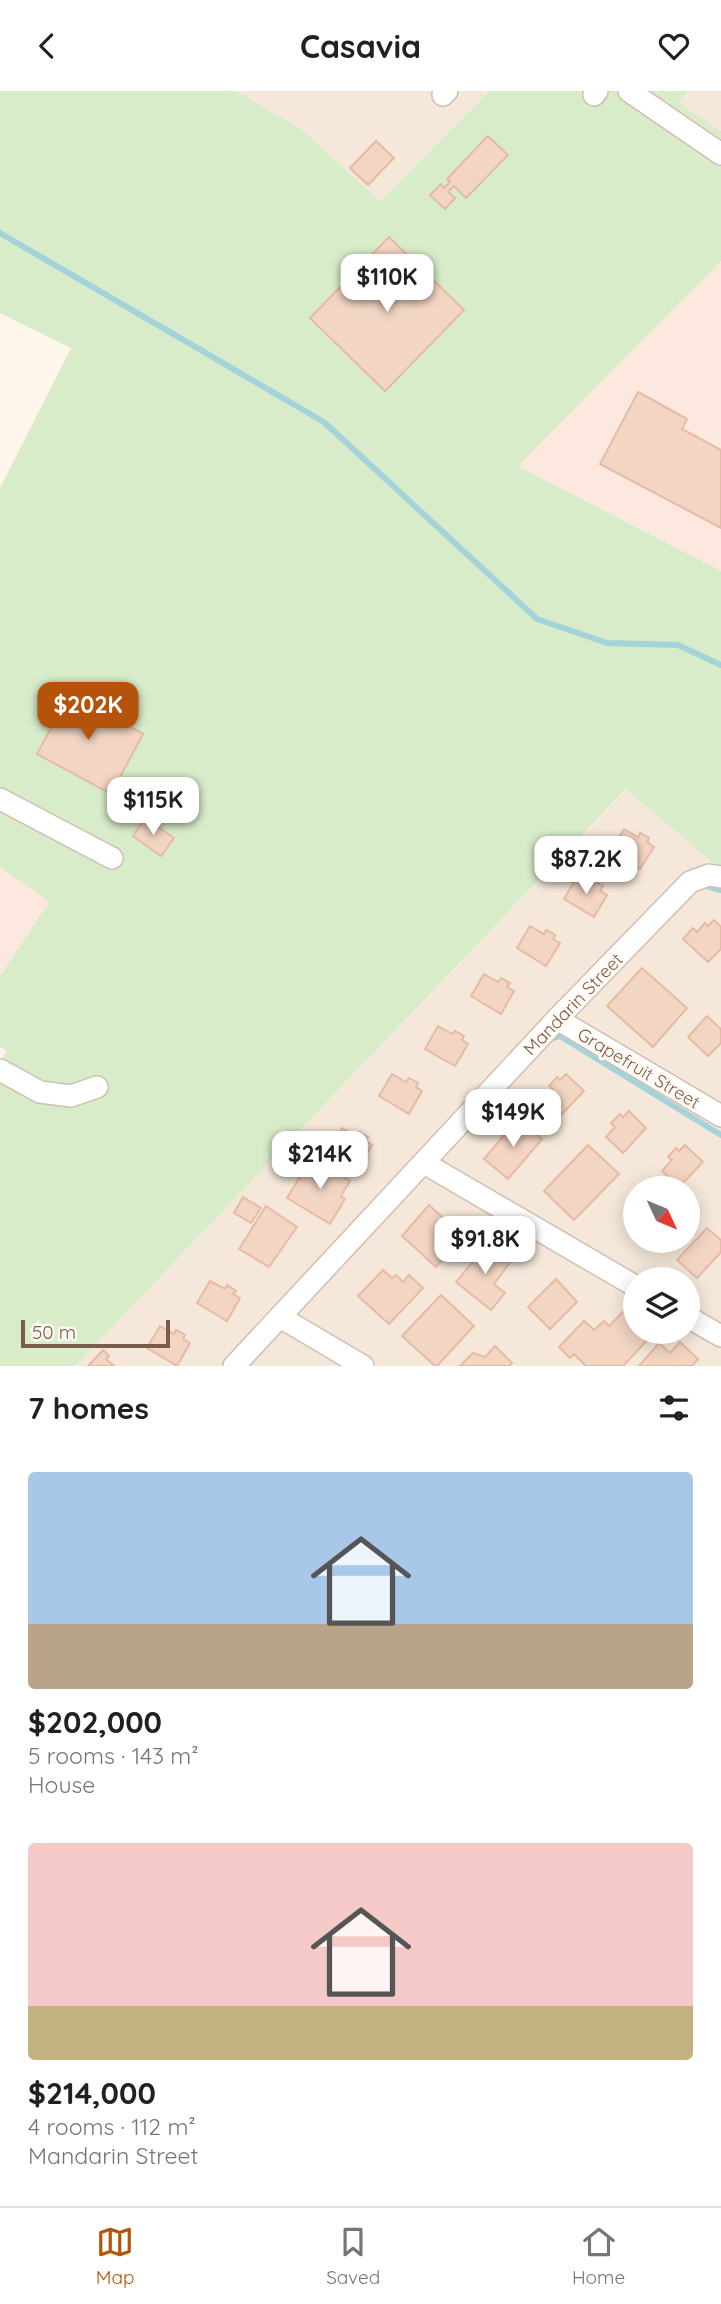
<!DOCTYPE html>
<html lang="en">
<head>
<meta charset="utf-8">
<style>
	:root { --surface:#fff; --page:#f2f2f2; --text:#202124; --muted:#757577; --line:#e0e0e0; --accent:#b45309 }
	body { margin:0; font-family:Quicksand,sans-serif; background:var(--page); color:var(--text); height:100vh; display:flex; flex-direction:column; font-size:26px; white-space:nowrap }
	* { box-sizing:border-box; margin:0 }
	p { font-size:23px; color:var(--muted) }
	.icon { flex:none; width:38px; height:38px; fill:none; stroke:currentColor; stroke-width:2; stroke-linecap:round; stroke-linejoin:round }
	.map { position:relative; height:1275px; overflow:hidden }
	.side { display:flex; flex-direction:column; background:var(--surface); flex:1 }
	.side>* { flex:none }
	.needle { width:46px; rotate:134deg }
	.fabs { position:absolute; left:623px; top:1085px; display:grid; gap:14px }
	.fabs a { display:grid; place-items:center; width:77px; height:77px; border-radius:50%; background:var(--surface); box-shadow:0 4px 18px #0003; font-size:35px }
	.scale { position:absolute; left:21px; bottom:18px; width:149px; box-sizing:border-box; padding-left:7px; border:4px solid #7a5c4d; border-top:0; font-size:19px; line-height:24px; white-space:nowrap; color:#7a5c4d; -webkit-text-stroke:5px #fffaf3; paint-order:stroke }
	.price { position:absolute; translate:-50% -60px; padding:0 16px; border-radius:14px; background:#fff; color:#222; font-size:23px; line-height:46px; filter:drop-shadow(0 2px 4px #0008) }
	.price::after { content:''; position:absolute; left:50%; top:42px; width:21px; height:16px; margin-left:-10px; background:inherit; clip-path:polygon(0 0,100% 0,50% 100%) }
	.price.selected { background:var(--accent); color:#fff }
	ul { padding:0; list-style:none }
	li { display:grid; align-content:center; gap:14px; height:371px; padding:0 28px }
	li span { display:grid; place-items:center; height:217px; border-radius:7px; color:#555 }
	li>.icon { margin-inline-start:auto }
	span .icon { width:126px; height:126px; fill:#fffc; stroke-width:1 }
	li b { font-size:30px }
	h2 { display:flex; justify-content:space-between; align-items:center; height:84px; padding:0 28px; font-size:30px }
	header { display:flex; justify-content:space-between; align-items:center; height:91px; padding:0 28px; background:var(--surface); font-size:32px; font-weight:700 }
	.tab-bar { display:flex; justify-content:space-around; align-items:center; height:98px; border-top:2px solid var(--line); background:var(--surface); font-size:19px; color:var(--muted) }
	.tab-bar a { display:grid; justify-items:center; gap:4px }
	.tab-bar .selected { color:var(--accent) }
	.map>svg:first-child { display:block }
	.residential { fill:#f5e8da; fill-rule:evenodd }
	.commercial { fill:#fde8e0 }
	.green { fill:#d8ecc9 }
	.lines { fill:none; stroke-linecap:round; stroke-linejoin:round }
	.stream { stroke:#a5d3da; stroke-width:6 }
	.building { fill:#f3d5c3; stroke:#e6bba3; stroke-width:2 }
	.minor-casing { stroke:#d1beb0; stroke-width:24 }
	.minor { stroke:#fff; stroke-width:21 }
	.labels { text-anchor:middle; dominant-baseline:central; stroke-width:6; stroke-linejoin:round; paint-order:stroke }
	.street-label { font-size:18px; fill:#7a5c4d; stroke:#fffaf3 }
</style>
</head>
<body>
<header><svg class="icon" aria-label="back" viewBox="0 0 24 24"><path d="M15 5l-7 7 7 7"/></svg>Casavia<svg class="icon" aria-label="heart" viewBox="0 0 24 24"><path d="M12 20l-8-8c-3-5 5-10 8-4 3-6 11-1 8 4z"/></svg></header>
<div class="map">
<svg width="721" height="1275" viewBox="0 0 721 1275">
	<rect width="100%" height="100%" fill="#fdf6ec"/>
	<g class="residential">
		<path d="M236,0H489L380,110L301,38Z"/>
		<path d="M689,0H721V40L678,11Z"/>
		<path d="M627,698L721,779V1275H75ZM635,1097H688V1150H635ZM635,1188H688V1241H635Z"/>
	</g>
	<g class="commercial">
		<path d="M721,170V480L518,375Z"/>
		<path d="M0,776L50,810L0,885Z"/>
	</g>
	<path class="green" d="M0,0H236L301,38L380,110L489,0H689L678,11L721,40V170L518,375L721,480V779L626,698L75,1275H0V971L7,960L0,956V885L49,811L0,776V397L71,257L0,222Z"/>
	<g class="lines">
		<g class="stream">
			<path d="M0,142L324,331L537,528L607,552L678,554L721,574"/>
			<path d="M706,795L721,799"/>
			<path d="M549,948L560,945L721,1044"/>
		</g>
	</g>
	<g class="building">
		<path d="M488,45L508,64L466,107L454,95L448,101L455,107L445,118L430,104L441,93L444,97L450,91L447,88Z"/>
		<path d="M376,50L394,67L368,94L350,77Z"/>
		<path d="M389,146L464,219L385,300L310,227Z"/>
		<path d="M638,301L687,328L682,338L721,359V437L600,373Z"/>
		<path d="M60,598L143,643L111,703L37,663L51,637L42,632Z"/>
		<path d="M145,727L174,747L161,765L133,745Z"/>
		<path d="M624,738L638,746L640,742L649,747L647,751L654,756L640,778L611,760Z"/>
		<path d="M577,786L592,794L594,790L603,795L600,800L607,804L594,826L564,808Z"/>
		<path d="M714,829L721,836V858L708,871L683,848L693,837L697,841L705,832L708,835Z"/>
		<path d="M530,835L544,843L546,839L555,844L553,848L560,852L546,875L517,857Z"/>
		<path d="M642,877L687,917L653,956L607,915Z"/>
		<path d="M484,883L498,891L501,887L510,892L507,896L514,900L501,923L471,905Z"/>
		<path d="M707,925L721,938V952L708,965L688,946Z"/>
		<path d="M438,935L452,943L455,940L464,945L462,949L468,953L455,975L425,958Z"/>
		<path d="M392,983L406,991L409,987L418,992L416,996L422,1000L409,1023L379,1005Z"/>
		<path d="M566,983L584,1000L560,1025L543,1009L553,999L549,995L557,986L560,989Z"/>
		<path d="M629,1020L646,1037L623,1062L606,1046L615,1036L611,1032L620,1023L623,1026Z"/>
		<path d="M518,1028L542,1048L508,1088L484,1068Z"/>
		<path d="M342,1037L356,1045L359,1041L368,1046L366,1050L372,1054L359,1077L329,1060Z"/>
		<path d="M588,1054L619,1083L574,1129L544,1100Z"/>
		<path d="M685,1054L703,1071L679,1096L662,1080L672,1069L668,1066L676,1057L679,1060Z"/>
		<path d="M312,1066L350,1090L341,1105L345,1108L330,1133L287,1107Z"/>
		<path d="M243,1106L261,1117L251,1132L234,1122Z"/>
		<path d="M429,1114L459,1141L448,1152L454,1156L436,1176L402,1145Z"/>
		<path d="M266,1115L297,1136L269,1176L239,1158Z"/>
		<path d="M707,1137L721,1149V1161L697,1187L677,1169Z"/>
		<path d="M488,1152L511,1170L494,1193L505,1202L491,1219L456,1191Z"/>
		<path d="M383,1179L392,1187L396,1184L403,1191L409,1184L423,1197L389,1233L358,1205Z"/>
		<path d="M556,1188L577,1211L550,1238L528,1216Z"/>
		<path d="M210,1190L225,1198L227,1194L236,1200L233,1203L240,1207L227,1230L197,1212Z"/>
		<path d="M441,1204L474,1235L437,1275H435L402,1245Z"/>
		<path d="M626,1218L635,1228V1241H655L623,1275H586L574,1263L570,1267L559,1256L584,1230L594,1239L604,1230L609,1235Z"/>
		<path d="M160,1235L174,1243L176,1239L185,1244L183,1248L190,1252L177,1275L147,1257Z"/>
		<path d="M680,1251L698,1268L692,1275H639L659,1252L670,1262Z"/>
		<path d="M495,1255L512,1272L509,1275H460L473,1262L485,1266Z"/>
		<path d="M103,1259L109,1265L106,1268L114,1275H88Z"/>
	</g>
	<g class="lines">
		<defs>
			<g id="minor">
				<path d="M629,0L721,63"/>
				<path d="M443,4L447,0"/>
				<path d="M594,4L597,0"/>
				<path d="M0,708L112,767"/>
				<path d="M557,928L721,1025"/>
				<path d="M0,979L40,1001L71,1005L97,996"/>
				<path d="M424,1072L635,1195"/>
				<path d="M280,1226L363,1275"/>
				<path d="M688,1226L721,1245"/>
				<path d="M234,1275L557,928L690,791L709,784L721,786"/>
			</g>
		</defs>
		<use href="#minor" class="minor-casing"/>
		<use href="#minor" class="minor"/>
	</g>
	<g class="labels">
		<g class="street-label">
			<text transform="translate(573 913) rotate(-46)">Mandarin Street</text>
			<text transform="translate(639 977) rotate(31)">Grapefruit Street</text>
		</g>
	</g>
</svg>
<div class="fabs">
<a><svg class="needle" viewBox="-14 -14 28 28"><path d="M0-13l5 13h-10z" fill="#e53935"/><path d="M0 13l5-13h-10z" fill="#757577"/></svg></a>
<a><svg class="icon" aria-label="layers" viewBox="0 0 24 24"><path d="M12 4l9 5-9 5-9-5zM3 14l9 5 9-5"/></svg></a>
</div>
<div class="scale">50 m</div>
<b class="price" style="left:387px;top:223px">$110K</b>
<b class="price selected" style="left:88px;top:651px">$202K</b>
<b class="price" style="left:153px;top:746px">$115K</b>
<b class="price" style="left:586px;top:805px">$87.2K</b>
<b class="price" style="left:513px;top:1058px">$149K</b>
<b class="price" style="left:320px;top:1100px">$214K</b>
<b class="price" style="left:485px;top:1185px">$91.8K</b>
</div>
<section class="side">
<h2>7 homes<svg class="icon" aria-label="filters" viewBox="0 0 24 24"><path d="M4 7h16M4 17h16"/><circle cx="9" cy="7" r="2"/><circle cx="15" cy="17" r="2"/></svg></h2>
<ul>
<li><span style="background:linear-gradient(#a9c7e8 70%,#b9a48a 0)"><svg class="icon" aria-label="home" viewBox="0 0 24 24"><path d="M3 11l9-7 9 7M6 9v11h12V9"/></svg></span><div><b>$202,000</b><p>5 rooms · 143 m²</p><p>House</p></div></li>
<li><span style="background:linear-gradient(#f6c9c9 75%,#c2b280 0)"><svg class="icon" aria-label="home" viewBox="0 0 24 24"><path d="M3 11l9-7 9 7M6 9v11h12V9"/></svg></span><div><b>$214,000</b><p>4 rooms · 112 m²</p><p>Mandarin Street</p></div></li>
</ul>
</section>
<nav class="tab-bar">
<a class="selected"><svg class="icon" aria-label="map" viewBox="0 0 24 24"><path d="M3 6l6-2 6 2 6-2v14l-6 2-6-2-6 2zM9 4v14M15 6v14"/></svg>Map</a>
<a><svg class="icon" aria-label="saved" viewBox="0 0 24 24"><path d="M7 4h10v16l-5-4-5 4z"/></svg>Saved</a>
<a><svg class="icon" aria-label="home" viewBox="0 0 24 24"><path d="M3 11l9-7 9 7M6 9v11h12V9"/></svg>Home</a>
</nav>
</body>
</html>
